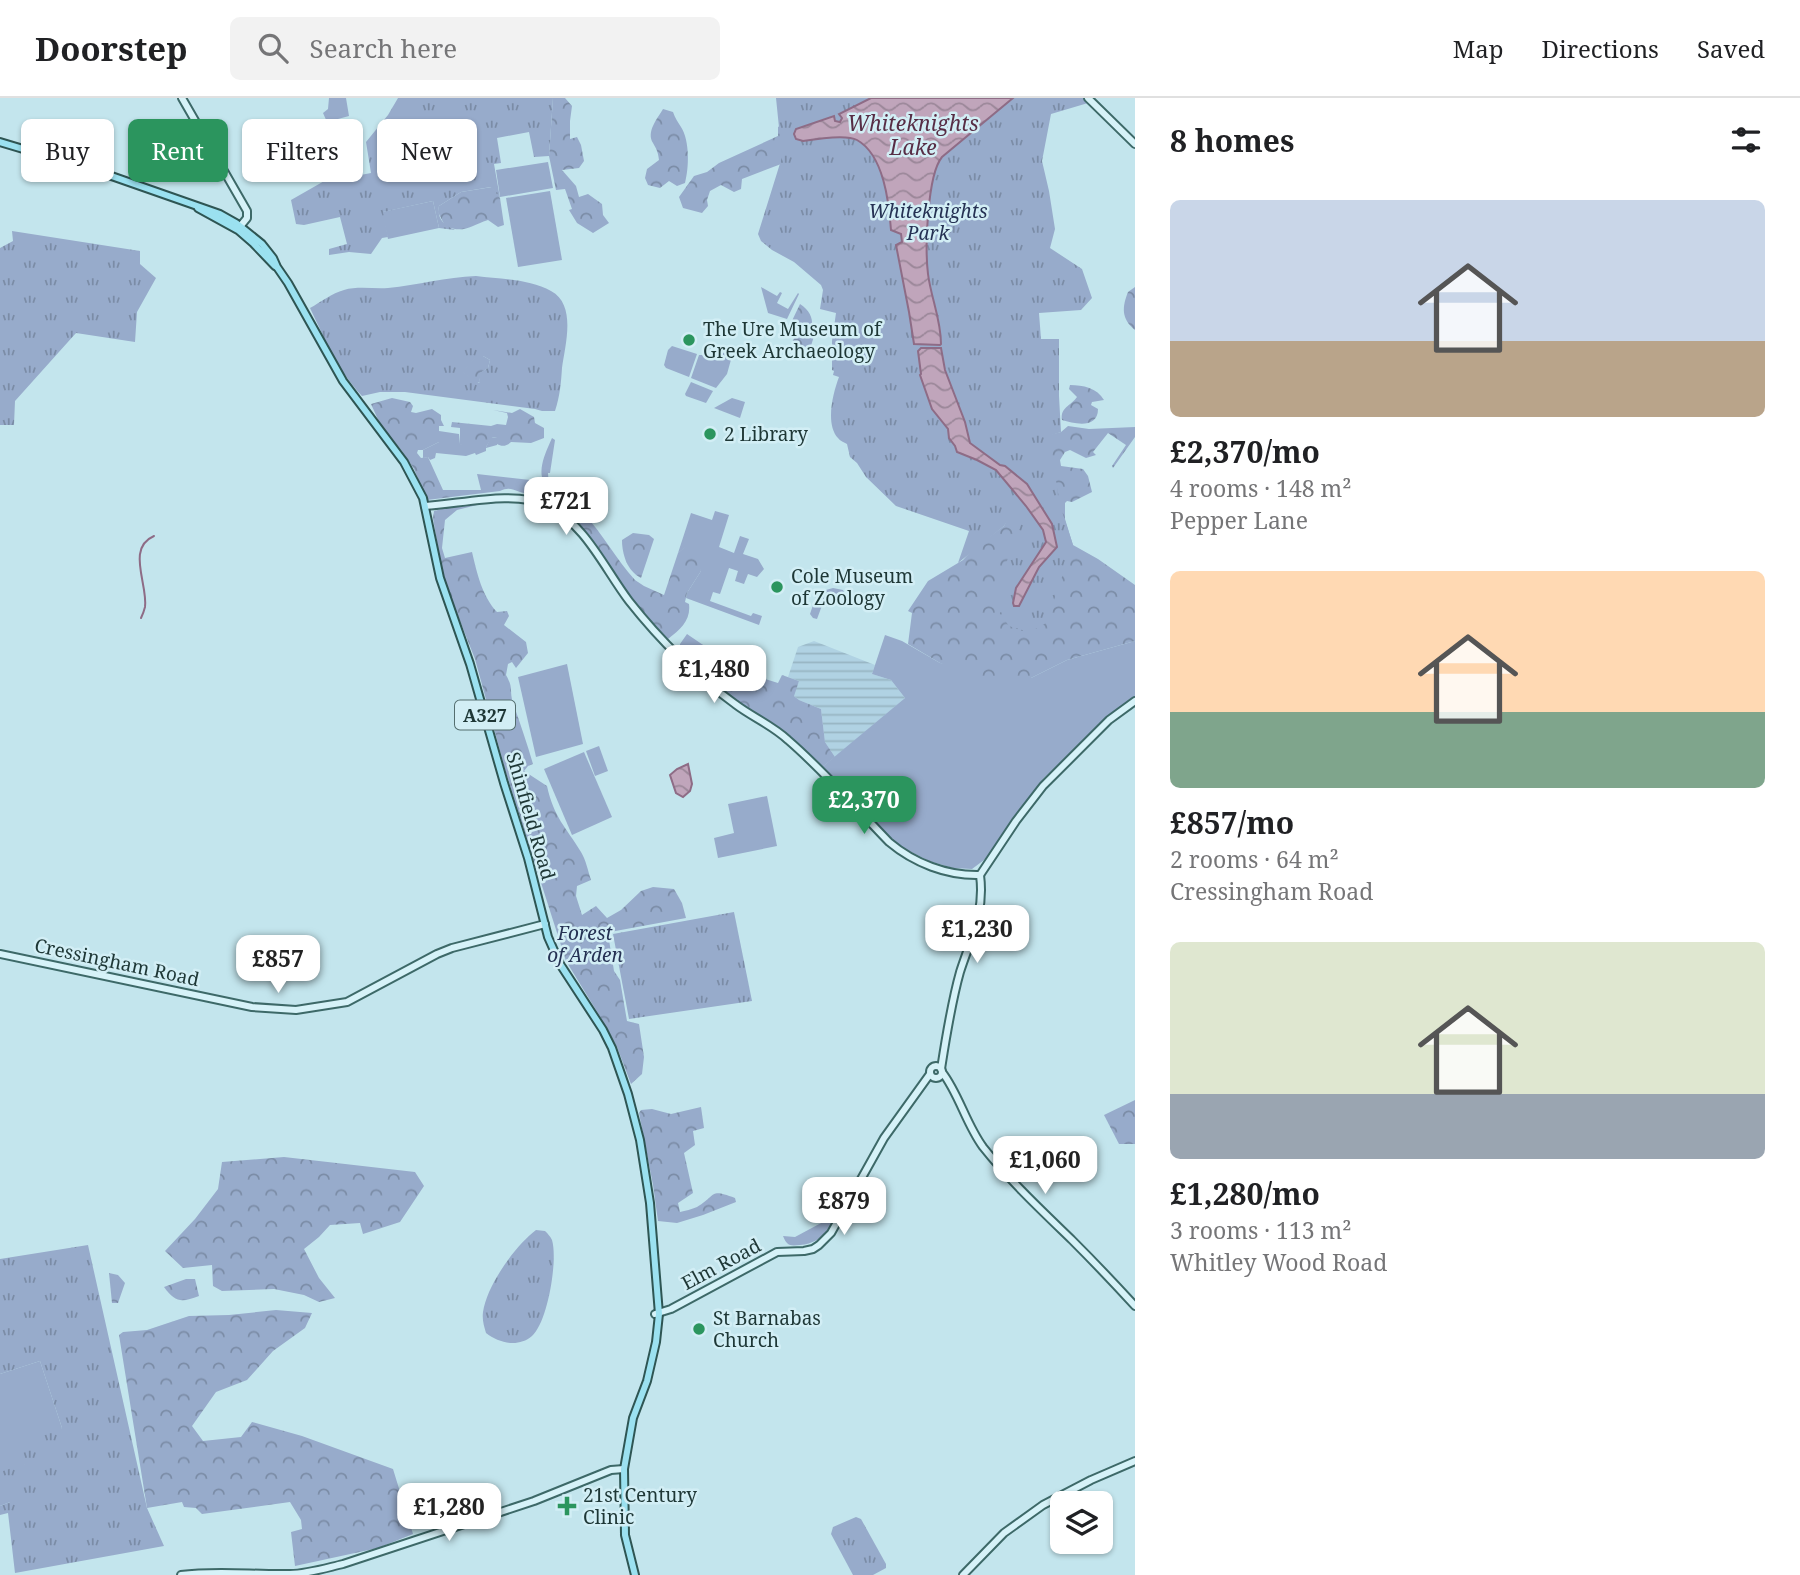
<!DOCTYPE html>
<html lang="en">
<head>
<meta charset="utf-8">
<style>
	:root { --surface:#fff; --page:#f2f2f2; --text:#202124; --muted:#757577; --line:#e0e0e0; --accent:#2b955e }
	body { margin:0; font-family:"Noto Serif",serif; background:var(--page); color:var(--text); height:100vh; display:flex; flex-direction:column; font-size:26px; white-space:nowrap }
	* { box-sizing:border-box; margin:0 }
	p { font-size:23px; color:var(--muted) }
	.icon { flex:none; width:38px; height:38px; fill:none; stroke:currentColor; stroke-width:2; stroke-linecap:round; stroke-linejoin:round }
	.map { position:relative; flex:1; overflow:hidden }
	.side { display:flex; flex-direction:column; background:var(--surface); width:665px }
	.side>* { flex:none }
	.banner { position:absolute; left:21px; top:21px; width:665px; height:63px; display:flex; gap:14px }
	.controls { position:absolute; left:1050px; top:1393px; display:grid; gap:14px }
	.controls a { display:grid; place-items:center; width:63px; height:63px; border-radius:10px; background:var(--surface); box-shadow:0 2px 5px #0004; font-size:35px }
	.price { position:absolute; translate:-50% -60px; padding:0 16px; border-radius:14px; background:#fff; color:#222; font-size:23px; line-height:46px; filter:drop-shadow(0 2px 4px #0008) }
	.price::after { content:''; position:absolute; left:50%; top:42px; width:21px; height:16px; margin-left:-10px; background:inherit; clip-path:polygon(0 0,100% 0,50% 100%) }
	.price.current { background:var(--accent); color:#fff }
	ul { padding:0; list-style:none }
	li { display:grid; align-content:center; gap:14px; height:371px; padding:0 35px }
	li span { display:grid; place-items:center; height:217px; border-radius:10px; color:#555 }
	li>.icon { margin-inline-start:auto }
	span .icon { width:126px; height:126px; fill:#fffc; stroke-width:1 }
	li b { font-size:30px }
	h2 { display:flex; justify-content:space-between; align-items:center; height:84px; padding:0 35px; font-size:30px }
	.chip { padding:0 24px; border-radius:10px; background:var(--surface); box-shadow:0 2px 5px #0004; font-size:24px; line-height:63px }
	.chip.current { background:var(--accent); color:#fff }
	header { display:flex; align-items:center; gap:42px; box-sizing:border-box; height:98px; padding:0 35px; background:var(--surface); border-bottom:2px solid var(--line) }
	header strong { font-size:33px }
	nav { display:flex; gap:38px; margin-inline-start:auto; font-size:24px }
	.search { width:490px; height:63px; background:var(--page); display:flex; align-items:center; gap:18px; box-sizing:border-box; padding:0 24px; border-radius:10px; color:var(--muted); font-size:26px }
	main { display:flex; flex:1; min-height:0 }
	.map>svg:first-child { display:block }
	.farmland { fill:url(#farmland-rules) }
	.green { fill:#97abcb }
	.forest { fill:url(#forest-crowns) }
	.park { fill:url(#park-tufts); fill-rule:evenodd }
	.water { fill:url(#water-waves); stroke:#8e6c86; stroke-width:2 }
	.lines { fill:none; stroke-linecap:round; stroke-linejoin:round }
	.stream { stroke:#8e6c86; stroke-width:2 }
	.secondary-casing { stroke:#3d6968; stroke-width:10 }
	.primary-casing { stroke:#2e5553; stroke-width:10 }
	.secondary { stroke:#d6f2f8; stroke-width:6 }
	.primary { stroke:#9be1f0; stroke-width:6 }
	.poi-dot { fill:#2b955e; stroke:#d2eef5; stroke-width:2.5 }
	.labels { text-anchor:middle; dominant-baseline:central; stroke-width:5; stroke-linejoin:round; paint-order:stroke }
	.shield { fill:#d2eef5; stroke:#546e6f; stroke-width:2 }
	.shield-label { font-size:18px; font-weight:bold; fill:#1e3736 }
	.park-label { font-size:19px; font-style:italic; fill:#253153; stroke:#d2eef5 }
	.poi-label { font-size:19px; fill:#1e3736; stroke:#d2eef5; text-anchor:start }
	.street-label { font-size:19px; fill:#1e3736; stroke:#d2eef5 }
	.water-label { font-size:21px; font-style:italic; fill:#572d45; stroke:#d2eef5 }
</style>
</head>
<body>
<header>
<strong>Doorstep</strong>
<div class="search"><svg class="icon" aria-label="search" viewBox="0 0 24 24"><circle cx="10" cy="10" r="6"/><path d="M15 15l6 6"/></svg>Search here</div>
<nav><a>Map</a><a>Directions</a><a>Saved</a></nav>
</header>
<main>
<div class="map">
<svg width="1135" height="1477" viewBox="0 0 1135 1477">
	<defs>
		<pattern id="farmland-rules" width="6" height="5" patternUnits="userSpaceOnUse" patternTransform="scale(1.75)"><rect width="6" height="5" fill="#b0d2e3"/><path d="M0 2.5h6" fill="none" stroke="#97b5c3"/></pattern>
		<pattern id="forest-crowns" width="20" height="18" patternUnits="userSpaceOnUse" patternTransform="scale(1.75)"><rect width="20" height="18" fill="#97abcb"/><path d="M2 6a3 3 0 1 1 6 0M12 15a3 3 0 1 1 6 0" fill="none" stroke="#7b8ca6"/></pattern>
		<pattern id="park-tufts" width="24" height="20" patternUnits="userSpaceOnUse" patternTransform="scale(1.75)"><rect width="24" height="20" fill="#97abcb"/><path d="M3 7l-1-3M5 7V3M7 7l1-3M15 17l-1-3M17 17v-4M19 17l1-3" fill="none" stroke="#7b8ca6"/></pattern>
		<pattern id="water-waves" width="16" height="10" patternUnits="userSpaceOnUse" patternTransform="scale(1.75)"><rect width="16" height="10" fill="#c0a5bb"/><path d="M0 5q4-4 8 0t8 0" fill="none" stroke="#9b8799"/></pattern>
	</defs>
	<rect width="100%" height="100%" fill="#c3e5ed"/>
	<path class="farmland" d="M814,543L875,567L872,576L891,582L905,600L835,659L825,644L821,611L799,602L793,597L799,583L788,579L798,549Z"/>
	<g class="green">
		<path d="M329,0H346L349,18L327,24L323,15L328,11Z"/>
		<path d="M548,64L553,90L500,99L496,72Z"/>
		<path d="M550,93L562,162L518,169L506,100Z"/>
		<path d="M433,103L439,130L388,141L382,114Z"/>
		<path d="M672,248L697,256L689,279L666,270L664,267L668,252Z"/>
		<path d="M711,250L732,258L727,276L716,290L691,280L699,257H704Z"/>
		<path d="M691,284L713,293L706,305L686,298L685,296Z"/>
		<path d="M732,300L745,304L740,320L714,310Z"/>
		<path d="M439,333L459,336L460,346L486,349L491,339L497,340V347L486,350V353L476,357L475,355L466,358L436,355L435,360L430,362L428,359L423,360V352L439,344Z"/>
		<path d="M552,340L555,342L550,375H548L549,392C534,377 545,356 552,340Z"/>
		<path d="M715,413L729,417L719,449L734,455L740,438L749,441L743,456L758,461L764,471L757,479L748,476L744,486L735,483L738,473L729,470L720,496L713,494L710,503L751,518L753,515L762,518L759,527L686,500L687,495L701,473L687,448L678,455L691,415L712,422Z"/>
		<path d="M833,490L843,492L845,496L844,500L827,494L817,521L813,520L810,516L815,501L819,494Z"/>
		<path d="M885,537L902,543L940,565L1031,580L1067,562L1135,543V599L1111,617L1044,680L1012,721L994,750L984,762L972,771L953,770L929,763L897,747L821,670L905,600L891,582L872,576Z"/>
		<path d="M567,566L583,646L536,659L518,579Z"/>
		<path d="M599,648L608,673L595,678L586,653Z"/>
		<path d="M584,654L612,719L572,737L544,671Z"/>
		<path d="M767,698L777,748L718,760L714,740L734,735L728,706Z"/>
		<path d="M839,1097L843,1105C831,1125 826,1145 800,1147C790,1148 787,1148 783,1138L795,1139L823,1124L835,1111Z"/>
		<path d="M40,1263L62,1330L25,1366L10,1404L0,1408V1276Z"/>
	</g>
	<g class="forest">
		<path d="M553,0H565L572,8L570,23V41L577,39L581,47L584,63L579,70L562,72L576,88L579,99L588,96L602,106L603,117L609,125L593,135L577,125L569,112L572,111L565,91L556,92L549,58Z"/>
		<path d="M663,11L673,14C675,20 678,24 681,29C690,43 689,70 685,85L677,88L669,83L660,90L648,87L645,80L647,71L659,62C658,54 657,52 653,45C646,34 657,21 663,11Z"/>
		<path d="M798,16L781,66L742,81L741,91L734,94L721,87L710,93L707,102L708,108L702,115L683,110L679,99L694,78L707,74L719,65L778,38V29Z"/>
		<path d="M492,89L500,100L504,127L498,129L488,122C470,128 464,136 445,128L438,114L439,108L461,94Z"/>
		<path d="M1135,189V232C1121,221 1122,209 1128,194Z"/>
		<path d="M800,206C809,212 813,219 812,229L815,235L810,251L792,244L795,239L790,227Z"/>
		<path d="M477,257L483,258L490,262L488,270L479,276L480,284L477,285L462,274Z"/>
		<path d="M1070,287C1083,287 1097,290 1104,302L1092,304L1091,307L1098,311C1098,331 1075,326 1062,322C1060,309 1071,308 1077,299L1069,291Z"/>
		<path d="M392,300L410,304L413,308L411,314L416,315L432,311L441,317V322L444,328H439V344L423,352H418L417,355L421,360L428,359L443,392H481L477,376L539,383C549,399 571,403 584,416C603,436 616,461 635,482L644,488L664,497L678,455L687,447L699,454L701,473L687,495L685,504L689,506C691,522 681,531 668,541C654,526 640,512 628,496C604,463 578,410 536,397C531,395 525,396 520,394C512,391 508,389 500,393L427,402L414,371L402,353L380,326L371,306Z"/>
		<path d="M520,311L534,319L535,325L544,330V340L531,345L511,344C507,348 502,349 497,346V340L492,339L486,349L474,353L460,346V330L451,329L452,324L491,328L497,326L506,327L508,319L507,315L493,312L512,315Z"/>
		<path d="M1068,328L1089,331L1135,329V339L1113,370L1112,368L1126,347L1108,335L1093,354L1096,357L1086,360L1070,352L1065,354L1060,362L1061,368L1083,371L1088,378L1092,394L1072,404L1067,403L1065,405V421L1073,447L1098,461L1135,487V543L1067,562L1031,580L983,581L940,565L908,546L912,515L908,513L928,483L963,462L973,451L1004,428L1049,337L1061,334Z"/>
		<path d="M485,405L457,412L445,422L442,450L445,460L472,454C477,475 482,498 497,514L507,513L509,518L504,527L526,544L528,555L516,570L512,564L508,566L506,577C514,591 509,592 513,605C520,625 527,645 533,666L528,668L524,673L547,688C554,720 566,729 581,754C586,762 588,773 591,782L577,788L576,798L582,817L596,808L607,820L621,812L641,793L653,789L674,791L682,805L686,820L610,834L609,842L614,873L620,882L627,923L639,926L644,959L642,976L631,986L617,949L607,930L566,863L506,675L475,561L443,480L433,420L434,413L446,410Z"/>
		<path d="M633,435L649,437L654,441L641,480C627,473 622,456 622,442Z"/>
		<path d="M687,536L709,551L717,566L778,585L782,577L799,583L794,598L799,602L821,611L825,644L835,659L821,670L788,640L714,586L680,552V546Z"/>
		<path d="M1135,1002V1046H1119L1104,1017Z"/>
		<path d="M701,1009L704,1030L693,1033L695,1047L684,1055L693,1095L678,1105L680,1114C685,1113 692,1111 697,1109C717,1097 709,1090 735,1100L736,1104L703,1117L677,1125L658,1123L653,1087L639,1015L641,1012L652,1011L671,1016Z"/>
		<path d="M284,1059L415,1074L424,1088L400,1124L363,1136L360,1125L330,1127L319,1139L304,1151L319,1180L335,1200L319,1204L304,1197L274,1191L222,1193L213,1188L212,1167L183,1170L165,1153L195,1121L218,1091L222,1064Z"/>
		<path d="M109,1175L118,1177L125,1185L118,1205H112Z"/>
		<path d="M186,1181H195L199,1198C181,1205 175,1204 164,1189Z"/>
		<path d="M276,1212L312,1215L305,1230L273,1253L247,1282L216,1294L192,1328L203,1343L241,1339L252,1324L302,1338L393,1371L413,1436L378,1450L295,1468L291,1434L302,1431L301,1422L290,1404L202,1416L196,1410L184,1409L182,1404L147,1410L119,1237L123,1234L147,1232L189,1218L229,1217Z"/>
	</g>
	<g class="park">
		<path d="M398,0H553L549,58L534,59L529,34L497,40L501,65L494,66L500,100L491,89L461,94L439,108C437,120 443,127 455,132L439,130L433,103L383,114L388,139L382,140L371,156L349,154L329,157V151L347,146L340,119L304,127L296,126L291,102L326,82L338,71L345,80L371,75L366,44L388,17Z"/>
		<path d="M776,0H1084L1088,5L1051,16L1042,63L1049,93L1055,131L1050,150L1082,171L1092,200L1081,212L1039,215L1041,241H1059V298L1061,334L1049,338L1060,407L1073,447L1046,525L1028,535L1009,528L996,510L1006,465L1018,439L1019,425L1010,419L1004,428L958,465L969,433L896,408L866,379L857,365L850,359L847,346C844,344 840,343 838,340C825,326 833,295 839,279L833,277L834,273L832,272V243L836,215L820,211L823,192L821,187L794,164L772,152L761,143L758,136L782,59Z"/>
		<path d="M12,133L140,153V166L156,180L137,214L135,244L76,235L15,303L14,327H0V150L13,143Z"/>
		<path d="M476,178C500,181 530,181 551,193C577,207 565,247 562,270C561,285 560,298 555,313H542L535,311L405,294H380L362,298C337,271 326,243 310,210C321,204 332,195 344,192C357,188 374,191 388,190C418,187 446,179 476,178ZM477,258H483L490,262L488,270L478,276L480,284L478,285L474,279H470L463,274Z"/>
		<path d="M761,189L777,198L780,194L782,195L777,205L788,211L798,195L799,196L787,221L768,215Z"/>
		<path d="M734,814L752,903L629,921L613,836Z"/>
		<path d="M536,1132L545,1133C548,1136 550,1138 552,1142C558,1161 548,1224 532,1238C518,1250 499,1245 486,1235C484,1228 482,1222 483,1214C487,1187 515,1148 536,1132Z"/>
		<path d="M88,1147L147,1410L164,1448L15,1475L8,1415L0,1417V1408L10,1404L0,1374L25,1366L20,1344L62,1330L40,1263L0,1276V1161Z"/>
		<path d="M856,1419L861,1421L886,1466V1470L873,1477H853L831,1436L833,1429Z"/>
	</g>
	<g class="water">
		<path d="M871,0H1013L942,59C927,77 925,152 928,176C931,200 941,221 941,246L940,247L914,246L909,214L896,147L902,144L901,136L891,132C889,105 884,57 857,42C846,36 815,41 803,43L796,41L794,36L796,31L834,18L835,23L840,24L842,20L839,16Z"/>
		<path d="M921,250H941L945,272L965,324L970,345L1000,367L1005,368L1027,386L1052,426L1057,449L1039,469L1019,508H1014L1013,505L1016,490L1046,444L1043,432L1026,408L996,372L977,362L957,354L955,348L949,340L948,331L932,311L920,277L921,276L918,253Z"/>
		<path d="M688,666L692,686L690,693L683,699L676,695L670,677L677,671Z"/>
	</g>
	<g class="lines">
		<path class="stream" d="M141,520C143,516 144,513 145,509C148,486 126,450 154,438"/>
		<defs>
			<g id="secondary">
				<path d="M182,0L247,113V120L238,131"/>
				<path d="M1088,0L1135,46"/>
				<path d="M425,408C461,406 514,392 546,407C585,425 604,470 629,503C659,541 695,577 735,606C752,619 772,627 788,642C824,673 856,710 889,744C914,765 947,778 980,777"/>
				<path d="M980,777L1016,723L1043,688L1109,622L1135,603"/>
				<path d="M0,856L252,909L296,912L347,904L437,856L452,850L545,826"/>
				<circle cx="936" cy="974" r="6"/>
				<path d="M941,971C946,939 951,906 960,874C971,840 985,814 980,777"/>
				<path d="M942,974C959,996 966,1026 983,1049C1010,1083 1041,1112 1072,1142C1093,1163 1114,1185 1135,1208"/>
				<path d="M655,1216L671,1211L777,1154L804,1153L813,1151L819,1147L831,1135L884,1040L930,976"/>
				<path d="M181,1477C217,1472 254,1477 290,1476C307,1476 326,1470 343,1466L534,1403L611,1372L624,1371"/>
				<path d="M963,1477L1004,1435L1043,1407L1091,1382L1135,1363"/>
			</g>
			<g id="primary">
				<path d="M0,44L100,74L220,116L236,125L262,146L273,160L277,169L288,185L343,283L404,364L423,400L440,480L470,566L504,685L528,760L548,839L560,866L603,932L612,950L628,996L640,1042L650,1105L659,1216L656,1244L647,1283L633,1320L624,1371L625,1437L635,1477"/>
				<path d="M198,110L238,132L253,145L275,168"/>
			</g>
		</defs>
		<use href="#secondary" class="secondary-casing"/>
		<use href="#primary" class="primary-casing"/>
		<use href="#secondary" class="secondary"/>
		<use href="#primary" class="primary"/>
	</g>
	<g class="poi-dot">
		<circle cx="689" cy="242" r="7"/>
		<circle cx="710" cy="336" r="7"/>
		<circle cx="777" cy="489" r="7"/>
		<circle cx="699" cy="1231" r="7"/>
		<path d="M563.5 1397.5h7v7h7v7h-7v7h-7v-7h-7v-7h7z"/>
	</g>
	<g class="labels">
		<rect class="shield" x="455" y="602.5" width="60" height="29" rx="5"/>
		<g class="shield-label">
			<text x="485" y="617">A327</text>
		</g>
		<g class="park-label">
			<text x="928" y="113">Whiteknights<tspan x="928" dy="22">Park</tspan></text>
			<text x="585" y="835">Forest<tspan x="585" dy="22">of Arden</tspan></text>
		</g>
		<g class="poi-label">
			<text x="703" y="231">The Ure Museum of<tspan x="703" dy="22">Greek Archaeology</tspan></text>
			<text x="724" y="336">2 Library</text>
			<text x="791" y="478">Cole Museum<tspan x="791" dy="22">of Zoology</tspan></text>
			<text x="713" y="1220">St Barnabas<tspan x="713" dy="22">Church</tspan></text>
			<text x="583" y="1397">21st Century<tspan x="583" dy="22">Clinic</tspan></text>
		</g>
		<g class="street-label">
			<text transform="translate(531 718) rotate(74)">Shinfield Road</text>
			<text transform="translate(117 864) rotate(12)">Cressingham Road</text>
			<text transform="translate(721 1166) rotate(-28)">Elm Road</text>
		</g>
		<g class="water-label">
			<text x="913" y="25">Whiteknights<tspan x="913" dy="24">Lake</tspan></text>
		</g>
	</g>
</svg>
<div class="controls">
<a><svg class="icon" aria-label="layers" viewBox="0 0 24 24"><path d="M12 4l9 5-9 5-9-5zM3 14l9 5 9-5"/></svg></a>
</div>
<b class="price" style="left:566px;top:439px">£721</b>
<b class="price" style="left:714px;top:607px">£1,480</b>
<b class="price current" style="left:864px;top:738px">£2,370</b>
<b class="price" style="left:977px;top:867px">£1,230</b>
<b class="price" style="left:278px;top:897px">£857</b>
<b class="price" style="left:1045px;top:1098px">£1,060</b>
<b class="price" style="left:844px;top:1139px">£879</b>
<b class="price" style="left:449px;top:1445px">£1,280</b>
<div class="banner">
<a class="chip">Buy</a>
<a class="chip current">Rent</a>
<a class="chip">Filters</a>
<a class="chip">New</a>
</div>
</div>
<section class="side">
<h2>8 homes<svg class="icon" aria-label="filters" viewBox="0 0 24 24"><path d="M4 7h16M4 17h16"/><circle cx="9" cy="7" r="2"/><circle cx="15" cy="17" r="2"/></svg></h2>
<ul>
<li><span style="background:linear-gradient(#c9d6e8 65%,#b9a48a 0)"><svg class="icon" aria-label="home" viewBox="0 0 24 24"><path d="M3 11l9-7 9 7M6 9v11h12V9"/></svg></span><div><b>£2,370/mo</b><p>4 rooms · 148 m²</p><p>Pepper Lane</p></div></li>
<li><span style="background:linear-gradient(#ffd9b3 65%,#7fa58c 0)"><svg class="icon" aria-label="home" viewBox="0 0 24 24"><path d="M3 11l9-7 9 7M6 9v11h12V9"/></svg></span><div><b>£857/mo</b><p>2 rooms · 64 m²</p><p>Cressingham Road</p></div></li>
<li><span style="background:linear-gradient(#dfe7d0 70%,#9aa5b1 0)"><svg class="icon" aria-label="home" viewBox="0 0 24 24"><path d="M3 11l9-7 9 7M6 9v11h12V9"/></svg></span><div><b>£1,280/mo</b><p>3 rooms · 113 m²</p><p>Whitley Wood Road</p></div></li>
</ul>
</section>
</main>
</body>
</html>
